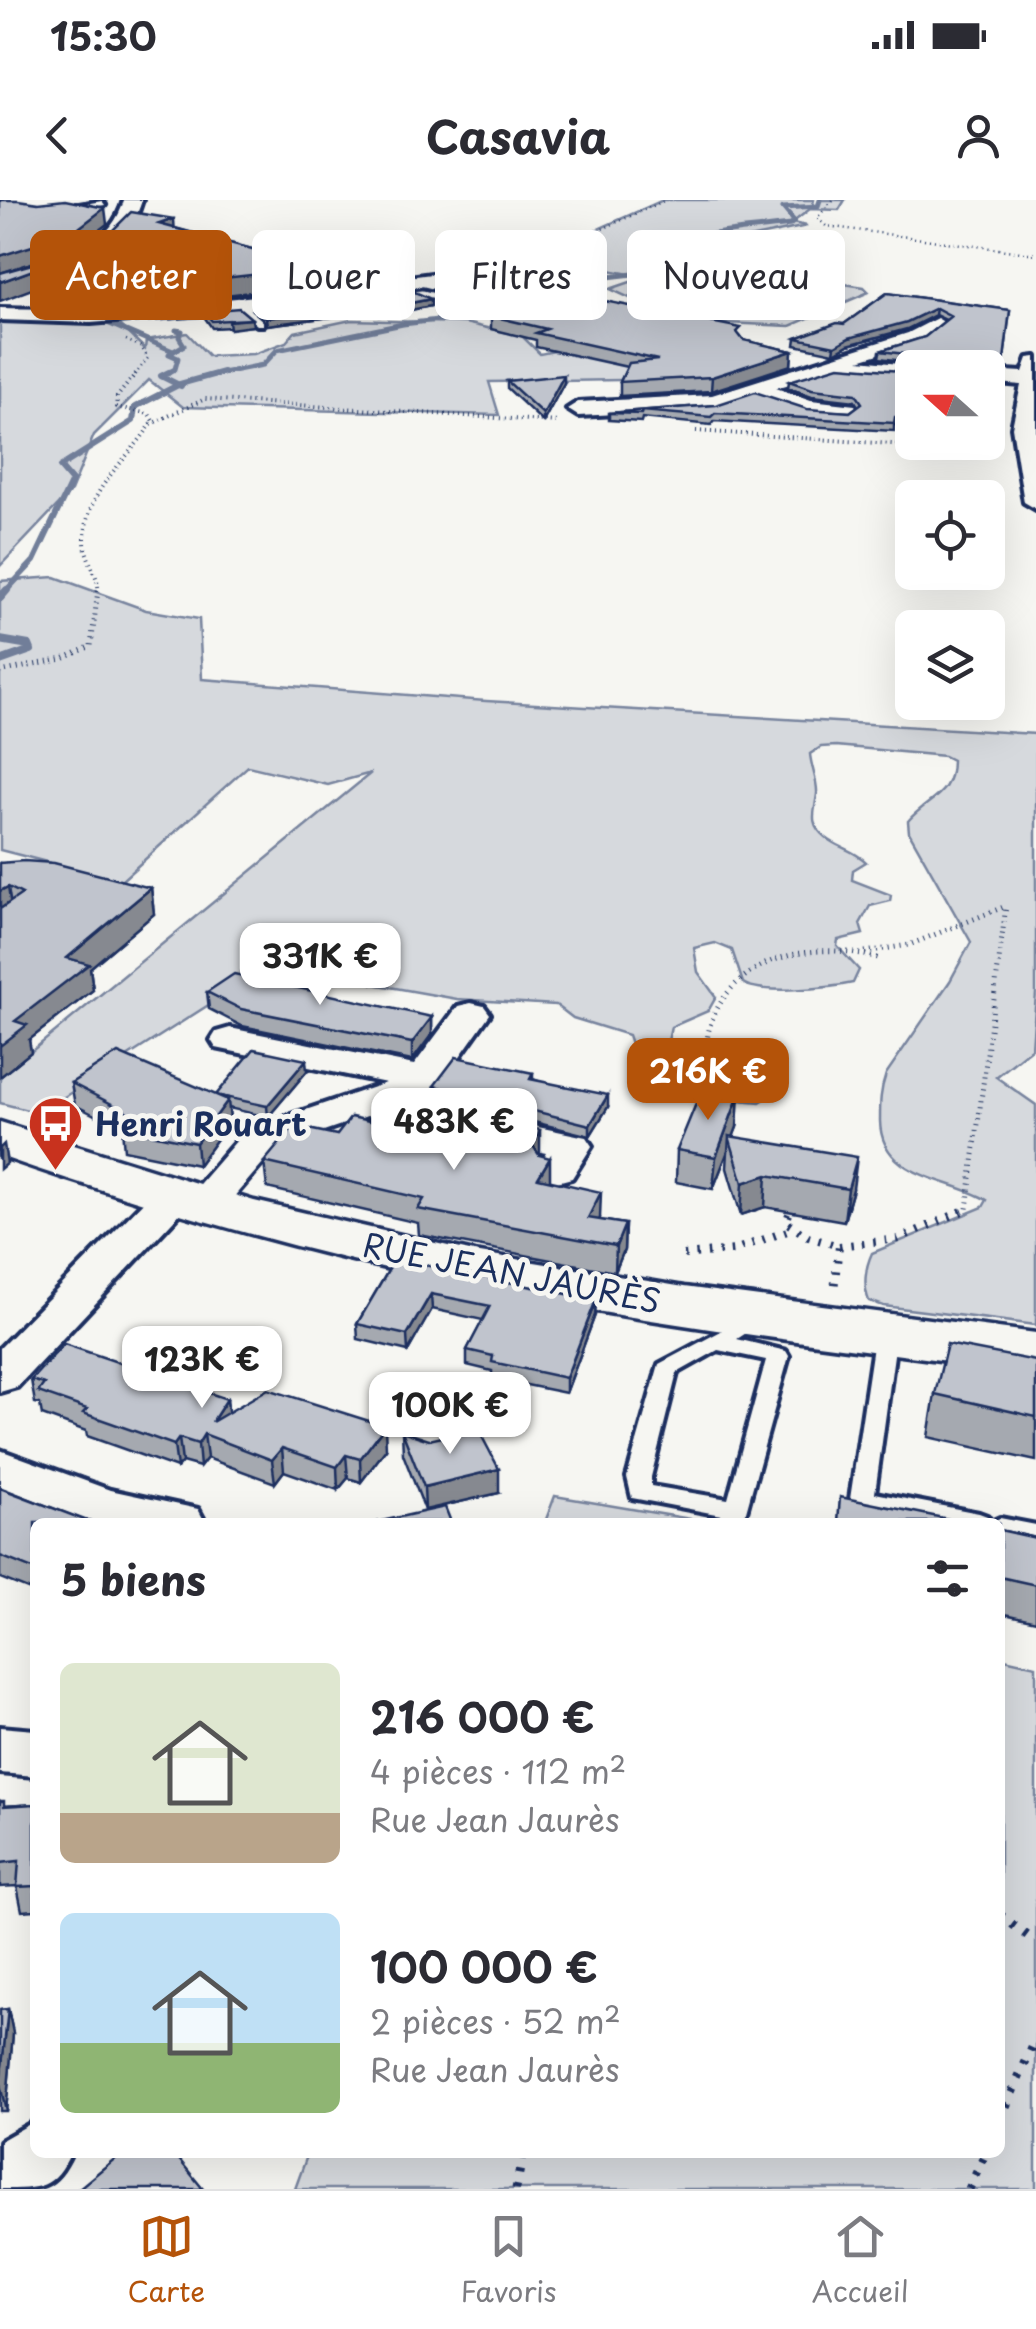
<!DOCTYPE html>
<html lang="fr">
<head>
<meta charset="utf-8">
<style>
	:root { --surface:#fff; --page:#f2f2f3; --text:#2b2b33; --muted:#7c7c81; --line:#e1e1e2; --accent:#b45309 }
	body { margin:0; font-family:"Playpen Sans",sans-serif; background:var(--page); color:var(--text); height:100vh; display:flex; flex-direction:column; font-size:38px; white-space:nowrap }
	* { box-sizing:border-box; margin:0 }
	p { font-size:32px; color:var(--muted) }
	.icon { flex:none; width:55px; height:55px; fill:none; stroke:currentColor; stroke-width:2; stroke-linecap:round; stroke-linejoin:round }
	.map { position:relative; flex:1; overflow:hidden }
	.sheet { position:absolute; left:30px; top:1318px; width:975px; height:640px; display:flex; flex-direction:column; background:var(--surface); border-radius:15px; box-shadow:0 10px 40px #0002 }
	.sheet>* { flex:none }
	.top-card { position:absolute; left:30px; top:30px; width:978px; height:90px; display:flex; gap:20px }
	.needle { width:65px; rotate:291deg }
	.controls { position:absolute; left:895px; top:150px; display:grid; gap:20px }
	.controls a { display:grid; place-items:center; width:110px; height:110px; border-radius:15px; background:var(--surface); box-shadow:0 10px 40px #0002; font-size:50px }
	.price { position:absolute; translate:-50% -85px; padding:0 22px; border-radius:20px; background:#fff; color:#222; font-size:32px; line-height:65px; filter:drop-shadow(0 2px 5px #0008) }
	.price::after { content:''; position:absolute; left:50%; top:60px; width:30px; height:22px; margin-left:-15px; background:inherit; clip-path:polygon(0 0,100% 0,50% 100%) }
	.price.current { background:var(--accent); color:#fff }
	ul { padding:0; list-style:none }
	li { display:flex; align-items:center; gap:30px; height:250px; padding:0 30px }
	li span { display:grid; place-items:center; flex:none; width:280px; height:200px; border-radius:15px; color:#555 }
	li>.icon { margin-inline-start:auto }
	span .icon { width:120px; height:120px; fill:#fffc; stroke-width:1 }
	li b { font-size:42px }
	h2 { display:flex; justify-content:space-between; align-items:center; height:120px; padding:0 30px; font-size:42px }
	.tag { padding:0 35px; border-radius:15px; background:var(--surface); box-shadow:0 10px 40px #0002; font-size:35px; line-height:90px }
	.tag.current { background:var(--accent); color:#fff }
	.status { display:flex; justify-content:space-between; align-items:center; height:70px; padding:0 50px; background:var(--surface); direction:ltr }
	.status svg { height:28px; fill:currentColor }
	header { display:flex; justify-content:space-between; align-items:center; height:130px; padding:0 30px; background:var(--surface); font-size:45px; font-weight:700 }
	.dock { display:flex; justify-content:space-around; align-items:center; height:140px; border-top:2px solid var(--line); background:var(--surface); font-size:28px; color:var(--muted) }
	.dock a { display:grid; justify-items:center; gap:5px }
	.dock .current { color:var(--accent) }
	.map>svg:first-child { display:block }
	.green { fill:#d6d9dd; stroke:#78849e; stroke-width:2.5 }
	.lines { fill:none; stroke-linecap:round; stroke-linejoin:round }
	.stream-far2 { stroke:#717e99; stroke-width:5 }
	.stream-far1 { stroke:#717e99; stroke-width:6 }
	.stream { stroke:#717e99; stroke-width:8 }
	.lane-casing { stroke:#1b2f5e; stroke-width:8 }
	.street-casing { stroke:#1b2f5e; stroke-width:8 }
	.secondary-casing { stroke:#1b2f5e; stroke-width:7 }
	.path-far4 { stroke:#1b2f5e; stroke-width:2.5; stroke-dasharray:1 4; stroke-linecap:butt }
	.path-far3 { stroke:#1b2f5e; stroke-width:4; stroke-dasharray:1 4; stroke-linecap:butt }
	.path-far2 { stroke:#1b2f5e; stroke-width:5; stroke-dasharray:1 5; stroke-linecap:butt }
	.path-far1 { stroke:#1b2f5e; stroke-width:8; stroke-dasharray:2.5 9; stroke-linecap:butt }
	.path { stroke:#1b2f5e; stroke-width:9; stroke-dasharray:4 11; stroke-linecap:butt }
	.lane { fill:#f6f6f2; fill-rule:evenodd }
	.street { fill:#f6f6f2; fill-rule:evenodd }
	.secondary { fill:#f6f6f2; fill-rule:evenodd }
	.wall { fill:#a5a9b0; stroke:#1b2f5e; stroke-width:2.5 }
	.shaded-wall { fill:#868990; stroke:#1b2f5e; stroke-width:2.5 }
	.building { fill:#c0c4cd; stroke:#1b2f5e; stroke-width:2.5 }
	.labels { text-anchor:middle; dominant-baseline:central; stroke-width:10; stroke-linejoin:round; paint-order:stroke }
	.poi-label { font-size:32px; font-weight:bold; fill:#1b2f5e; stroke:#f6f6f2; text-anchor:start }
	.street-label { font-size:32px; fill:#1b2f5e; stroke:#f6f6f2 }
</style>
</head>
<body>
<div class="status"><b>15:30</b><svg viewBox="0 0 49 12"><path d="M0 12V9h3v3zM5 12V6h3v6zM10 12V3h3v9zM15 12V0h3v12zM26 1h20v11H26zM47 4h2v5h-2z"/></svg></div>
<header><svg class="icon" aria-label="back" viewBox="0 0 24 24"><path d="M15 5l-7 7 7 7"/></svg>Casavia<svg class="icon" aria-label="person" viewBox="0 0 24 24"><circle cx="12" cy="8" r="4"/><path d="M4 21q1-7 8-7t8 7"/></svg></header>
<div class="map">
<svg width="1036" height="1989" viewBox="0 0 1036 1989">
	<rect width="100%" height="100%" fill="#f6f6f2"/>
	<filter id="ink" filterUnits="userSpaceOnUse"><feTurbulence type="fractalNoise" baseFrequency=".01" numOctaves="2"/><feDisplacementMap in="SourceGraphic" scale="20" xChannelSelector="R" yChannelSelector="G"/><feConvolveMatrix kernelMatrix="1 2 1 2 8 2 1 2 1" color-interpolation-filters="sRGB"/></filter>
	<g filter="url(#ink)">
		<g class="green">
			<path d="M663,0H814L812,8L818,6L820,0H845L839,10L810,9L792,23L807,26L695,49L688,61L864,87L869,92L790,126L680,121L610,89L645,77L538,56Z"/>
			<path d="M0,117L115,120L145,149L146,140L187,133L209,156L254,154L286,142L295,132L351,120L465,123L522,136L540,154L589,144L684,179L489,182L499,215L183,207L149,180L94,235L71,291L0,366Z"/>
			<path d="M55,377L146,410L199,419L202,479L486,501L1036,534V793L1032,848L996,877L1036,905V1125L884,1106L869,1101C863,1086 865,1068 872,1053L983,1007L987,1000C947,977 881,978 880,921C880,903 880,891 886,874L950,781L971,742L909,632L908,621C929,597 952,597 952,560L944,556L836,546L821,547L810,554C811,567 818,582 817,594C815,612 808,623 825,637C838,648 854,650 866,662L853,670L852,680L891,695L890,701L870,706L860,724L863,734L838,740L837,746L859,770L853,783C830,788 761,795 743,783L732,750L715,743L694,748L698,772L716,797L708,811L671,827L668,841L657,855C691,878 700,866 732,855L764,869L773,879V894L760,902L668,894L638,864L628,835L573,818L556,805L457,799L373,784L304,757L298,748L39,913L0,903V877L371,573L328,585L248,566L121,681L0,650V381Z"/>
			<path d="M555,1296L708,1322H545Z"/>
			<path d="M1000,1458L1036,1466V1989H295L308,1953L1000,1952Z"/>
		</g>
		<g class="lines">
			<g class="stream-far2">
				<path d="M105,122L173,151"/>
				<path d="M164,175L175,169L178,158L169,154L184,145L179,137L182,131L176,130"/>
				<path d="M212,175L263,165L277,150L403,124L481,115L590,79L642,73C656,68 660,54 671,47C695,32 761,29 790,25L794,21L783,8L818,6L820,0"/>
			</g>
			<g class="stream-far1">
				<path d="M169,172L161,176L181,186"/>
				<path d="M5,392L34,361L72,281L60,267L133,221L135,207L180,184L223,172"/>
			</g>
			<g class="stream">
				<path d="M0,398L7,390"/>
				<path d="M0,440L29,445L31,450L0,461"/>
			</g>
			<defs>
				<g id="lane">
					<path d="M102,1L105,5L60,11L56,9Z"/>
					<path d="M340,65L392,75L410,85L405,88L386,79L337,70Z"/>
					<path d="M318,70L353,90L355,92L347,94L314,75L298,78L294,75Z"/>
					<path d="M421,80L510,102L512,104L507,107L418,85Z"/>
					<path d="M236,103H242L263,121V125H257L236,107Z"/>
					<path d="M755,1113L763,1115L766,1120L737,1139L786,1151L789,1156L745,1315L737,1318L632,1298L627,1277L659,1164ZM718,1150L766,1160L728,1299L651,1286V1277L677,1173Z"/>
					<path d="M886,1126L897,1133L875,1293L979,1313L987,1316L991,1322L1000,1318L1036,1325V1343L1000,1336V1322H938L854,1305L850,1299L875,1133Z"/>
				</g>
				<g id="street">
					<path d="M124,0H142C125,62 55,75 0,89V77C48,63 109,54 124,0Z"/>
					<path d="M484,67L491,69V77L239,111L91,123L0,120V108C163,113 323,88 484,67Z"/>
					<path d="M937,118L947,124L922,141L859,160L920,166L912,168V177L838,170L776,188L811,200L855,205L858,210L847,217L808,213L755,196L715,209L578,216L567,209L578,202L712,195L908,133Z"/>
					<path d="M1036,157V309L1024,302L1012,227L1021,185L988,182V170L1023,172L1028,158Z"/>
					<path d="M471,803L484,806L490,814L434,893L412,901L586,937L592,946L572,978L557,982L542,978L536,969L546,953L367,916L283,945L268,957L220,1013L205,1017L190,1013L186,1007L17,1187L0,1192V1148L160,985L175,981L190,985L194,990L238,939L255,927L386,883L216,848L211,840L216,832L230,828L414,865L458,806Z"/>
					<path d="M0,1250L110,1290L198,1309L205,1322H97L84,1319L0,1286Z"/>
					<path d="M0,1527L35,1530V1576L0,1573Z"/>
					<path d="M35,1921V1952H71C54,1989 40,1989 0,1989V1941Z"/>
				</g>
				<path id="secondary" d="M0,922L254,1001L474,1052L684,1087L1036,1133V1173C871,1150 705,1132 541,1101C357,1066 177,1018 0,956Z"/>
			</defs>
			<use href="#lane" class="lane-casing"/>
			<use href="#street" class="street-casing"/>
			<use href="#secondary" class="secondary-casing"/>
			<g class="path-far4">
				<path d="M833,0L817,18L826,26L1036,54"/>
				<path d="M505,67L565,46L666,0"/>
				<path d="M126,140L141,147L148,158L135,175"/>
			</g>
			<g class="path-far3">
				<path d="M151,224L205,199L559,222"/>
				<path d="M696,231L998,251"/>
				<path d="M98,392C100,376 85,360 85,341C85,287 128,262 153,221L149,214L116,207L117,197L137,172"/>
			</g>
			<g class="path-far2">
				<path d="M0,472L63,459L91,446L98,390"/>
				<path d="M865,752L909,745L1006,706"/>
				<path d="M712,896C709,874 703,848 710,826C732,756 815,739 878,758"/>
				<path d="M962,1011L967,1009L1006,706"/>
			</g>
			<g class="path-far1">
				<path d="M789,1014L786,1022L808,1037L839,1046L834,1090"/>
				<path d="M839,1046L898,1039L967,1009"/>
				<path d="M684,1055L734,1050L793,1029"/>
			</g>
			<g class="path">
				<path d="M1000,1715L1036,1742"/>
				<path d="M1000,1920L1036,1839"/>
				<path d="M516,1989L523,1952"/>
				<path d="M969,1989L986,1952"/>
			</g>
			<use href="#lane" class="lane"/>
			<use href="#street" class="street"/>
			<use href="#secondary" class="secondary"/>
		</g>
		<g class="wall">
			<path d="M175,28L267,53L323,43L334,57L365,79L345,81L322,69L323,84L207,97L134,51L85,49L105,38Z"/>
			<path d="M887,93L1010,110L1003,167L918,168L920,163L879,158L880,151L925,137L946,120L935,115L907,129L848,145L834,153L795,145L796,138L844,124Z"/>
			<path d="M320,97L431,106L380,116L371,112L267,125L258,112V105L313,107L321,104Z"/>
			<path d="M204,111L252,119L253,126L212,128L205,118Z"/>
			<path d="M491,116L740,136L743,140L792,151L791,165L711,191L620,196V182L627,167L536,147V140L491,129Z"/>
			<path d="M912,172V226L894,225V231L714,221L711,225L642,218L641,222L609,220V213L716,205L850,212L858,206L855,201L812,196L788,188L789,181Z"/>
			<path d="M988,177L1003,180L1001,193L997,192L991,246L962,244V242H988Z"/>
			<path d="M507,181L564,183L543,222L507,188Z"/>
			<path d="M0,663L151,688L154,714L90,768L93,790L29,840L31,852L0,877Z"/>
			<path d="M207,792L432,817V834L412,861L242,826L209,809Z"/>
			<path d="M307,871L268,917L229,908L230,921L198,965L124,950L122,929L75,905L71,883L216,895Z"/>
			<path d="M533,873V879L608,907L590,936L434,897V886Z"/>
			<path d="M737,927L733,937L853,989L844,1021L765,1007L741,1015L727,968L728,951L713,989L676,982L677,950Z"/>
			<path d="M337,935L448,938L540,955L550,981L600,1018L599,1020L625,1024L624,1050L615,1072L419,1035L418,1023L267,988L264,962Z"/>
			<path d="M395,1059L596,1100L595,1115L566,1193L492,1178V1171L467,1165V1150L483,1120L432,1109L408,1151L358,1139L357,1124Z"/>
			<path d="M1036,1161V1261L928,1237L935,1194Z"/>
			<path d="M31,1180L227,1199L228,1212L386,1249L361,1282L348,1278L338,1290L284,1271L275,1283L207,1258L200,1267L182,1262L177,1268L87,1236L86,1231L42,1215L40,1204L35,1203Z"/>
			<path d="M402,1231L499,1293L425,1310L403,1254Z"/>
			<path d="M0,1288L35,1322V1392L0,1378Z"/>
			<path d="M1000,1330L1036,1338V1421L1000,1413Z"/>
			<path d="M0,1601L5,1606L35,1604V1710L22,1711L17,1686L0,1687Z"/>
			<path d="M8,1809L13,1833L6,1911H0V1810Z"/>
		</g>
		<g class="shaded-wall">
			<path d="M105,8L107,24L73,50L0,73V56Z"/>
			<path d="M174,19L175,35L159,24Z"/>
			<path d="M132,34L134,51L0,101V82Z"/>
			<path d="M313,49L314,65L322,67L323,84L207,97L206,80L280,60L283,56Z"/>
			<path d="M364,62L365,79L345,81V64Z"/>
			<path d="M431,99V106L380,116V109Z"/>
			<path d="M371,105V112L267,125L266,118Z"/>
			<path d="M936,108L935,115L907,129L848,145L834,153L835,146L849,138Z"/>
			<path d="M252,119L253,126L230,129L229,121Z"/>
			<path d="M792,151L791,165L711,191L712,177Z"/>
			<path d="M564,175V183L543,222V214Z"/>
			<path d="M8,687L12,713L0,719V691Z"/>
			<path d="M151,688L154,714L90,768L93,790L29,840L31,852L0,877V846L15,821L67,758Z"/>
			<path d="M432,817V834L412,861V843Z"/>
			<path d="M306,860L307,871L268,917L267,906Z"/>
			<path d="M608,895V907L590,936V925Z"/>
			<path d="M739,895L737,927L731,943L729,936L728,951L713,989L716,957Z"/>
			<path d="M228,900L230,921L198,965L196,943Z"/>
			<path d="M540,930V956L533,946Z"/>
			<path d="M4,944L7,963L0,969V948Z"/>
			<path d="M857,957L853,989L844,1021L848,989Z"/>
			<path d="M550,958V984L538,978Z"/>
			<path d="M767,975L765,1007L741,1015L743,983Z"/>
			<path d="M601,992L600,1018L589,1041L588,1018Z"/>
			<path d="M625,1024L624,1050L615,1072L616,1046Z"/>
			<path d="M431,1094L432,1109L408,1151L407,1135Z"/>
			<path d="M596,1100L595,1115L566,1193V1178Z"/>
			<path d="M227,1199L229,1222H212Z"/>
			<path d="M385,1226L386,1249L361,1282L360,1259Z"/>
			<path d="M204,1234L207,1258L200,1267L198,1244Z"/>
			<path d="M179,1238L182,1262L177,1268L174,1245Z"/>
			<path d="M282,1248L284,1271L275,1283L272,1260Z"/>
			<path d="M346,1255L348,1278L338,1290L337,1267Z"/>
			<path d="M499,1269V1293L425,1310L424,1287Z"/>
			<path d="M8,1809L13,1833L6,1911L0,1884Z"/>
		</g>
		<g class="building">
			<path d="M0,0H18L38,3L65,0L105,8L71,34L0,56Z"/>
			<path d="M131,12L174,19L159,24L267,53L323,43L334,47V57L364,62L345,64L313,49L283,56L280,60L289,66L312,62L322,67L206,80L132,34L0,82V73L85,49L105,38Z"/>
			<path d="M401,86L431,99L380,109L371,105L266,118L258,105L301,99L313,107L323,103L320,97Z"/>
			<path d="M559,92L741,128L737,132L743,140L792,151L712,177L620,182L629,163L658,160L536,133L547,129L491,116Z"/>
			<path d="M887,93L1010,110L1004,160L989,159L985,163L986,168H918L923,156L880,151L925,137L951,116L936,108L907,122L849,138L835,146L796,138L837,123L844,124Z"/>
			<path d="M239,108L252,119L212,121L204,111Z"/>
			<path d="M839,166L912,172V218L895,217L894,223L715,213L711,217L642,211L641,214L609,213L716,205L755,192L807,209L850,212L862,203L856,194L812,189L789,181Z"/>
			<path d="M564,175L543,214L507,181Z"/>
			<path d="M988,177L1003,180L1002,185H998L992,238H988Z"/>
			<path d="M24,661L54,663L151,688L67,758L89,764L15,821L27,825L0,846V709L22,694L8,687L0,691V663Z"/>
			<path d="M234,774L432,817L412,843L241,809L207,792Z"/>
			<path d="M254,849L306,860L267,906L216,895Z"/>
			<path d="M118,853L228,900L196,943L122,928L133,915L71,883Z"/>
			<path d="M456,857L533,873L530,879L608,895L590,925L434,886Z"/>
			<path d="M702,889L739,895L716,957L677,950Z"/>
			<path d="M465,915L540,930L533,946L539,955L550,958L538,978L601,992L588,1018L625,1024L616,1046L418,1009L424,999L264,962L294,926L337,935L351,917L448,938Z"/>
			<path d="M729,936L857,957L848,989L767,975L743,983Z"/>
			<path d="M395,1059L596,1100L566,1178L492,1162L493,1156L467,1150L490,1106L431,1094L407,1135L357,1124Z"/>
			<path d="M64,1144L227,1199L212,1222L268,1189L385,1226L360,1259L346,1255L337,1267L282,1248L272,1260L204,1234L198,1244L179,1238L174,1245L83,1213L87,1209L38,1192L44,1184L31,1180Z"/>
			<path d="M947,1144L1036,1161V1217L935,1194Z"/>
			<path d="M478,1229L499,1269L424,1287L402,1231L429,1240Z"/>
			<path d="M0,1288L90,1322H35V1370L0,1356Z"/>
			<path d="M840,1297L963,1322H838Z"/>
			<path d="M445,1307L451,1322H377Z"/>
			<path d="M1000,1330L1036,1338V1385L1000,1377Z"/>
			<path d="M0,1601H4V1606L35,1604V1686L17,1687L19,1661L0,1663Z"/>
			<path d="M8,1809L0,1884V1810Z"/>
			<path d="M123,1952H173L203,1989H78Z"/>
		</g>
	</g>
	<defs>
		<symbol id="bus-pin" viewBox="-11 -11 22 30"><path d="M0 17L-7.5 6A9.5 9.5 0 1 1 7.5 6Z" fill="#c8321e" stroke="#f6f6f2"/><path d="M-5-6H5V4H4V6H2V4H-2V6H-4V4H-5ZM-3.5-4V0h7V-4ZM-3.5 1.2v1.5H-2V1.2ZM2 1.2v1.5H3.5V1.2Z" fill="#fff"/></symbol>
	</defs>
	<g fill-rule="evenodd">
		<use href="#bus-pin" x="24" y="892" width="63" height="86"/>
	</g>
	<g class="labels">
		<g class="poi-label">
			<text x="95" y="923">Henri Rouart</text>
		</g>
		<g class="street-label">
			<text transform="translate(512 1072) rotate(11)">RUE JEAN JAURÈS</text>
		</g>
	</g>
</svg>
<div class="controls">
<a><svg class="needle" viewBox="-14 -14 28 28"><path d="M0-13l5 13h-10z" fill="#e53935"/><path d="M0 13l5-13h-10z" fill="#7c7c81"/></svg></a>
<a><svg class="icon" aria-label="locate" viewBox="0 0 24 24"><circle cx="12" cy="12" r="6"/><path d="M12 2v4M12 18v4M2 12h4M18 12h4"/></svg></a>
<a><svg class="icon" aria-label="layers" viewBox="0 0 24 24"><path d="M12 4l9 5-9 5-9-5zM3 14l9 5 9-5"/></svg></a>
</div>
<b class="price" style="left:320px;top:808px">331K €</b>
<b class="price current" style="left:708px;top:923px">216K €</b>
<b class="price" style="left:454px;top:973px">483K €</b>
<b class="price" style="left:202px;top:1211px">123K €</b>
<b class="price" style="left:450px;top:1257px">100K €</b>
<div class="top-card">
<a class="tag current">Acheter</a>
<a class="tag">Louer</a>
<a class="tag">Filtres</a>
<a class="tag">Nouveau</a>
</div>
<section class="sheet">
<h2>5 biens<svg class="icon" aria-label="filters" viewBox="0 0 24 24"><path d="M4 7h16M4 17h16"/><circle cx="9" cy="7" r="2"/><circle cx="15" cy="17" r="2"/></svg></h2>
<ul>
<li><span style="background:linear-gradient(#dfe7d0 75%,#b9a48a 0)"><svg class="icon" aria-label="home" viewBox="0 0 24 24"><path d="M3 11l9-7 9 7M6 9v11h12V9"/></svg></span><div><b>216 000 €</b><p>4 pièces · 112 m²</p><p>Rue Jean Jaurès</p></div></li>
<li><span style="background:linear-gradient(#bfe0f5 65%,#8fb573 0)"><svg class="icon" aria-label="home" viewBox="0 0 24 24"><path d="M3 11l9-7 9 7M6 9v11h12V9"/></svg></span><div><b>100 000 €</b><p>2 pièces · 52 m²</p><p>Rue Jean Jaurès</p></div></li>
</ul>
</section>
</div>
<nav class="dock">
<a class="current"><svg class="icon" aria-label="map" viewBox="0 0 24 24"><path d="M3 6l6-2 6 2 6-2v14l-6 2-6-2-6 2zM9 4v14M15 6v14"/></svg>Carte</a>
<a><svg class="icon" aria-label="saved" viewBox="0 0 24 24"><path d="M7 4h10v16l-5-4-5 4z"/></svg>Favoris</a>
<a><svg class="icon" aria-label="home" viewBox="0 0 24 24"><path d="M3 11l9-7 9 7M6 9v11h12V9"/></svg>Accueil</a>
</nav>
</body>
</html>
